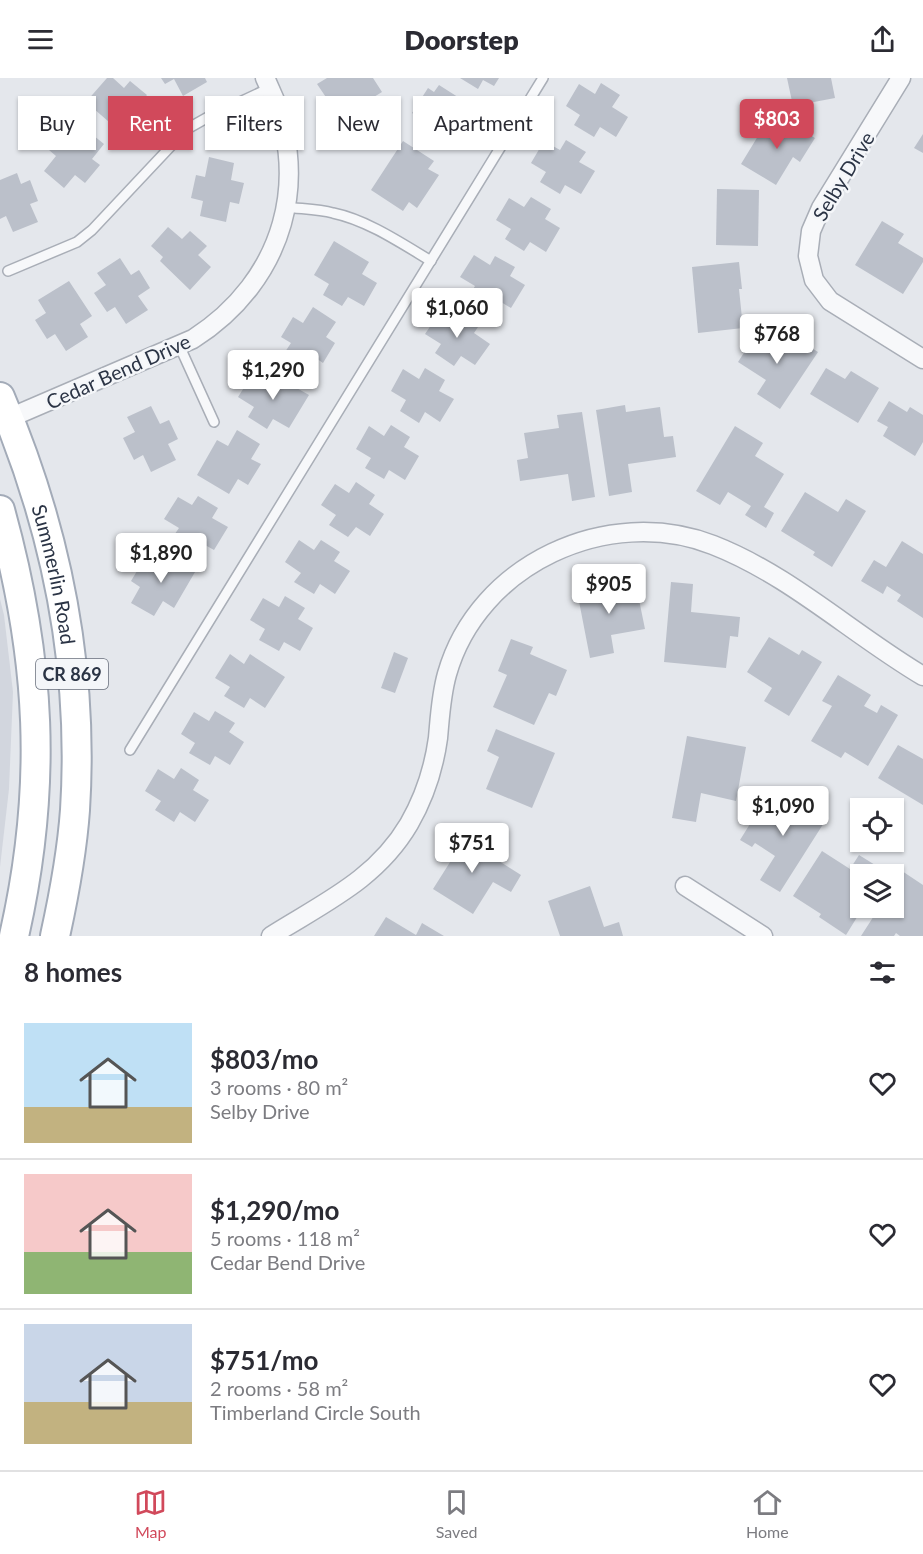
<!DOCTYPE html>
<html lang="en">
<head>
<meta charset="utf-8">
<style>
	:root { --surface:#fff; --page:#f7f7f7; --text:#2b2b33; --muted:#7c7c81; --line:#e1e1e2; --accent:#d1495b }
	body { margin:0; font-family:Lato,sans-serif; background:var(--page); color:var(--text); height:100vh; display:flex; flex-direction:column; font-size:22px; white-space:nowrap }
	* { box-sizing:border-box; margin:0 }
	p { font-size:20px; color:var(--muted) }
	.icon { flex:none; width:33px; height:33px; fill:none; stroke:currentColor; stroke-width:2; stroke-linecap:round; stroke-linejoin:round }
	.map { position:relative; height:858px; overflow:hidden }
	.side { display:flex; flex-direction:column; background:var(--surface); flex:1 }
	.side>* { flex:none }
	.hud { position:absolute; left:18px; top:18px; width:600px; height:54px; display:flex; gap:12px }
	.tools { position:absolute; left:850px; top:720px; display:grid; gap:12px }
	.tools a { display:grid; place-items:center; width:54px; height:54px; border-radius:0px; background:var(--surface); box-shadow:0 2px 4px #0004; font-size:30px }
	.price { position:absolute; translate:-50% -51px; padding:0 14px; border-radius:6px; background:#fff; color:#222; font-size:20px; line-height:39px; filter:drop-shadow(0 2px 3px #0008) }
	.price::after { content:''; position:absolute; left:50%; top:36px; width:18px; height:14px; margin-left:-9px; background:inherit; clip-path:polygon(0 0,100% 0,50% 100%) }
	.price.current { background:var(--accent); color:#fff }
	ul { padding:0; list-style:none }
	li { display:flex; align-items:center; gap:18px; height:150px; padding:0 24px }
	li+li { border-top:2px solid var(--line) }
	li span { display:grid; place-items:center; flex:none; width:168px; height:120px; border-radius:0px; color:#555 }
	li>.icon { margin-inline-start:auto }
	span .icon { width:72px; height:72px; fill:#fffc; stroke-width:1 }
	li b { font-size:26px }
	h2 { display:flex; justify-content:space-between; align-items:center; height:72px; padding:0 24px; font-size:26px }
	.chip { padding:0 21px; border-radius:0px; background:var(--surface); box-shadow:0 2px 4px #0004; font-size:21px; line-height:54px }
	.chip.current { background:var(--accent); color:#fff }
	header { display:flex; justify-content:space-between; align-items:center; height:78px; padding:0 24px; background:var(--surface); font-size:27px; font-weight:800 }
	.menu { display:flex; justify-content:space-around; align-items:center; height:84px; border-top:2px solid var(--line); background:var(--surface); font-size:16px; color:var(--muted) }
	.menu a { display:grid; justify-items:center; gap:3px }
	.menu .current { color:var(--accent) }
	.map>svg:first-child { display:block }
	.built { fill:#d2d6de }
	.building { fill:#bbc0ca }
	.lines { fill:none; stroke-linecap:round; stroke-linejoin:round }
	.service-casing { stroke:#a9aeb7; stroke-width:12 }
	.minor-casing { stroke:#a9aeb7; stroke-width:21 }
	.primary-casing { stroke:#a3abb8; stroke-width:32 }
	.service { stroke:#f7f8fa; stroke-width:9 }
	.minor { stroke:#f7f8fa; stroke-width:18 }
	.primary { stroke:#fff; stroke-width:28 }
	.labels { text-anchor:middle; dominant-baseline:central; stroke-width:5; stroke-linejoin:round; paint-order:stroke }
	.shield { fill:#f4f6f9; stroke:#676e7b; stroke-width:1.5 }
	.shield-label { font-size:18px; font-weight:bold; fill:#2b3445 }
	.street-label { font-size:20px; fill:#2b3445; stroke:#f4f6f9 }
</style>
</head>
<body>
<header><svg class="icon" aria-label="menu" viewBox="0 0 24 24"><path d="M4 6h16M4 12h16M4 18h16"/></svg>Doorstep<svg class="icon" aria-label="share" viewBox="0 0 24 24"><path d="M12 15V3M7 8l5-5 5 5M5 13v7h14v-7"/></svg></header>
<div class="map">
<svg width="923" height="858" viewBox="0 0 923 858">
	<rect width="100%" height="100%" fill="#e4e7ec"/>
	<path class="built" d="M0,521L4,537L13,614L9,711L0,789Z"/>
	<g class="building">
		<path d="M107,0H113L124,10L130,3L147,17L140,26L153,37L131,63L86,24Z"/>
		<path d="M161,0H205L207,4L183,18L174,1L165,6Z"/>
		<path d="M327,0H373L382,14L369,22L374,29L352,43L345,32L338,37L317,6Z"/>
		<path d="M460,0H499L494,8L483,2L478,11Z"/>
		<path d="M787,0H831L835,20L793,28Z"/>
		<path d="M601,5L620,17L612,29L628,39L616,59L600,49L594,59L574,47L580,37L566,28L579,6L595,16Z"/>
		<path d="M439,7L472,28L467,37L476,43L462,65L454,60L447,70L415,49L420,40L412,35L428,10L434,14Z"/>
		<path d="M769,40L790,53L793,47L815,60L800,84L793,79L776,107L741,86Z"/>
		<path d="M83,49L104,66L92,81L100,87L85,105L75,97L64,110L44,93L56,78L49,72L63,55L72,63Z"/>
		<path d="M923,56V75L914,70Z"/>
		<path d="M566,62L586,74L579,84L595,93L581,116L565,107L560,116L540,104L546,94L531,85L544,63L560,72Z"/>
		<path d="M403,63L434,83L428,91L439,97L417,130L409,124L403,133L371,112Z"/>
		<path d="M209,79L234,85L231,102L244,105L239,126L230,124L226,144L200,138L203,123L191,120L196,97L205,99Z"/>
		<path d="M17,95L21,106L30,102L38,123L30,126L38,144L13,154L6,138L0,141V102Z"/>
		<path d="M717,111L759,112L758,168L716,167Z"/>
		<path d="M531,119L551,131L545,141L560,150L546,174L530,164L524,173L505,161L511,151L496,142L509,120L524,129Z"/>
		<path d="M882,143L904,156L898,165L923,180V184L903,216L855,187Z"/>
		<path d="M168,149L182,161L190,153L207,168L198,177L211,189L190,212L160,183L163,179L151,168Z"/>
		<path d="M334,163L369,184L362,196L377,205L364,228L348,219L342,228L323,217L329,206L314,197Z"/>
		<path d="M474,177L490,187L495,178L515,189L510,198L525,207L511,230L496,221L490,231L469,218L475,208L460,199Z"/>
		<path d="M120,180L131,197L139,192L150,210L138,218L148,232L126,246L115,229L107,234L94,215L106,207L97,195Z"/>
		<path d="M739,184L742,211H739L743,250L698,255L692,189Z"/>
		<path d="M69,203L92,238L80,246L88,259L66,273L55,256L47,261L35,242L46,235L38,222Z"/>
		<path d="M313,229L336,244L326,259L335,265L323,285L313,278L303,294L281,280L291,265L281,259L293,239L303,245Z"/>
		<path d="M460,233L480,246L474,255L490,266L475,287L461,278L454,288L435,275L441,266L425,256L440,234L454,243Z"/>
		<path d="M760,250L789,270L796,260L818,274L780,331L757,316L766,302L738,284Z"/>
		<path d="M425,290L445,302L439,313L454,321L440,344L425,334L419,345L400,333L406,322L391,313L403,291L419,301Z"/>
		<path d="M826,290L845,301L851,293L879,310L858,345L810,316Z"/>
		<path d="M272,296L309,317L289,350L273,341L267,351L248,339L254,329L238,319L252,297L267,306Z"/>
		<path d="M889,323L907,334L910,329L923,337V364L915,378L883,358L888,349L877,343Z"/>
		<path d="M625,327L626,334L660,329L664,359L673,358L676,379L628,386L632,414L609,418L596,332Z"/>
		<path d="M151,328L160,346L169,342L178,361L168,366L176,382L151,394L143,377L134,382L123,360L135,354L127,339Z"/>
		<path d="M582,334L595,419L572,423L568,396L520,403L517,382L528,380L524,355L559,350L557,337Z"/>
		<path d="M391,347L410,359L404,369L419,378L405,402L389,392L384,401L365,390L371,380L356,371L369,348L384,358Z"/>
		<path d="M735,348L763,365L755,378L784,396L764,429L774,435L766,450L745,437L751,428L728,414L720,427L696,413Z"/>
		<path d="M237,352L260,366L251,381L261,386L248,407L238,401L229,416L197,397L217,362L228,368Z"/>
		<path d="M356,404L375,417L369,426L384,436L370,458L356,449L348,459L329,447L336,437L321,427L335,406L349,415Z"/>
		<path d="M805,414L838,434L846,421L866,433L832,489L813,477L815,474L781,453Z"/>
		<path d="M198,418L218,430L212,440L228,449L214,472L198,463L193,472L172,460L179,450L164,441L178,419L192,427Z"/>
		<path d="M299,462L314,472L321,462L340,474L334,483L350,493L335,516L320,506L314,516L294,504L301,495L285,484Z"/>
		<path d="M902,463L923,476V540L897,523L901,517L887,508L883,516L861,503L874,482L886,489Z"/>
		<path d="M162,474L195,494L174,530L163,523L154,538L131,525L140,509L131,503L143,483L153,489Z"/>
		<path d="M635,502L645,551L611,557L614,575L590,580L577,513Z"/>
		<path d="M671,504L693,506L691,534L740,539L738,559L730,558L726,590L664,584Z"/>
		<path d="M285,518L305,530L298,541L313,550L300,573L284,564L279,573L259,562L265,551L250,542L263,520L279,529Z"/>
		<path d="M769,559L799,577L802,572L822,584L789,638L764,623L772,610L747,594Z"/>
		<path d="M511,561L533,569L530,576L567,592L556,618L549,615L534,647L493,629L507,597L498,593Z"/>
		<path d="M394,574L408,580L395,615L381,610Z"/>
		<path d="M230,576L244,586L250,576L285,599L265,630L250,620L244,630L224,618L230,609L215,600Z"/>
		<path d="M838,597L871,617L864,628L877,635L881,627L898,637L868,688L845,674L841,680L811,663L832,628L822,623Z"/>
		<path d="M215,633L235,645L229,654L244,664L230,687L215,678L210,687L189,675L195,665L181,656L194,634L209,643Z"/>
		<path d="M496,651L555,675L532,730L486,711L499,679L487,673Z"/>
		<path d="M687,658L746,669L736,723L701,715L696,744L672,740Z"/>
		<path d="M898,667L923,681V727L878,700Z"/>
		<path d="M181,690L199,702L193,712L209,722L195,744L180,734L174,744L155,732L161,723L145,713L158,691L174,701Z"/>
		<path d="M768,717L790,731L796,720L827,740L780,814L760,802L775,778L755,765L752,769L740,762Z"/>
		<path d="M454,755L521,797L511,814L493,804L473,836L433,811L452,781L441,774Z"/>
		<path d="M822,773L850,791L859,777L880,790L875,796H861V819L853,831L859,836L846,857L819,839L821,836L793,818Z"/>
		<path d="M902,793L923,807V858H900L896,855L894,858H861L879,830H894V806Z"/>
		<path d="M590,808L604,849L619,844L623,858H560L548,823Z"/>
		<path d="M386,839L416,857L422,845L444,858H374Z"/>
	</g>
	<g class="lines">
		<defs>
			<g id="service">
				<path d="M286,129C301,131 318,131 333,135C367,142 401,165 431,183"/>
				<path d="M8,193L77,164L92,152L187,51L210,38L270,10"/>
				<path d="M179,267L214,344"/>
				<path d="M130,672L543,0"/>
			</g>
			<g id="minor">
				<path d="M901,0L821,130L811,153L808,178L814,202L830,223L923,281"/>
				<path d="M0,344L193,261C284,203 315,98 265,0"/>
				<path d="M685,808L763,858"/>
				<path d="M271,858C323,825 376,802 409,746C424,720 434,689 438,660C440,638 441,617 447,596C478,486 608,426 713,467C790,497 852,556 923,598"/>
			</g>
			<g id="primary">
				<path id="s1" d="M0,319C56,450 84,590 75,732C72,774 64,817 55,858"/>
				<path d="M0,432C41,580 48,708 14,858"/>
			</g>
		</defs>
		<use href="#service" class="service-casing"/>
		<use href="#minor" class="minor-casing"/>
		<use href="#primary" class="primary-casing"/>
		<use href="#service" class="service"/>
		<use href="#minor" class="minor"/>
		<use href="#primary" class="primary"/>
	</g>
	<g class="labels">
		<rect class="shield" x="36" y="581" width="72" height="30" rx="4.5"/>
		<g class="shield-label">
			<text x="72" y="596">CR 869</text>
		</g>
		<g class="street-label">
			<text transform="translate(843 98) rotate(-59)">Selby Drive</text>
			<text transform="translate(118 293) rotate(-24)">Cedar Bend Drive</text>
			<text stroke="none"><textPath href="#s1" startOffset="186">Summerlin Road</textPath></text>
		</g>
	</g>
</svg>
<div class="tools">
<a><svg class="icon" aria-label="locate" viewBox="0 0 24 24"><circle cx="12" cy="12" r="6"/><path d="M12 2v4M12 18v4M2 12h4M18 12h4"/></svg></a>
<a><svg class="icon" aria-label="layers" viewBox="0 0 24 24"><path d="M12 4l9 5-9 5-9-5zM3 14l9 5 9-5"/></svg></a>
</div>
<b class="price current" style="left:777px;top:72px">$803</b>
<b class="price" style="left:457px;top:261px">$1,060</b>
<b class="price" style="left:777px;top:287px">$768</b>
<b class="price" style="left:273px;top:323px">$1,290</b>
<b class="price" style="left:161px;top:506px">$1,890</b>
<b class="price" style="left:609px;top:537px">$905</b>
<b class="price" style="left:783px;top:759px">$1,090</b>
<b class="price" style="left:472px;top:796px">$751</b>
<div class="hud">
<a class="chip">Buy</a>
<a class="chip current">Rent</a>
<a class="chip">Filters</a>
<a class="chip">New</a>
<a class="chip">Apartment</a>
</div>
</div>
<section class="side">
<h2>8 homes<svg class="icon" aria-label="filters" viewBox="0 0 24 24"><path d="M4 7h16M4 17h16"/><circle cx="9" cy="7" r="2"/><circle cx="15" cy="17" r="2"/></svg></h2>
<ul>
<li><span style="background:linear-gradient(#bfe0f5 70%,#c2b280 0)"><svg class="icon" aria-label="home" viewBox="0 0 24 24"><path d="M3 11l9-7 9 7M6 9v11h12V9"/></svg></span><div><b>$803/mo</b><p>3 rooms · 80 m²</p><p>Selby Drive</p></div><svg class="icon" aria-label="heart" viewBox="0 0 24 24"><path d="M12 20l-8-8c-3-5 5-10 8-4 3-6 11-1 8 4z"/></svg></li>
<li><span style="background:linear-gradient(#f6c9c9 65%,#8fb573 0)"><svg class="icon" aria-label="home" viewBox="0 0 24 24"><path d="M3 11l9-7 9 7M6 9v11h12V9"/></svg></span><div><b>$1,290/mo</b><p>5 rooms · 118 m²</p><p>Cedar Bend Drive</p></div><svg class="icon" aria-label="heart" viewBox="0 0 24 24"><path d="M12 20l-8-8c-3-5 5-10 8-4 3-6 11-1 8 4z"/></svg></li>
<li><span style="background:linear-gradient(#c9d6e8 65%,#c2b280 0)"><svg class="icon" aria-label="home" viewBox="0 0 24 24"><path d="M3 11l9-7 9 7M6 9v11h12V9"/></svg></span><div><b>$751/mo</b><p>2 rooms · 58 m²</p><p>Timberland Circle South</p></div><svg class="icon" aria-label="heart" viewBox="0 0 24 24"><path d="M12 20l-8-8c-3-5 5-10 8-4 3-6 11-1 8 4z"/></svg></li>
</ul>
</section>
<nav class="menu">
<a class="current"><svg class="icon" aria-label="map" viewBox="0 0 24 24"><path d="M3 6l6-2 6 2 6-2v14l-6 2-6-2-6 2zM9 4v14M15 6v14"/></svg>Map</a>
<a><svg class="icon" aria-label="saved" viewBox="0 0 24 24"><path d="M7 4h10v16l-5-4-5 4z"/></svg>Saved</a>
<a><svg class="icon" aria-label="home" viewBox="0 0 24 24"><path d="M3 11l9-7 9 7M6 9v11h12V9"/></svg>Home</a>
</nav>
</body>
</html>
